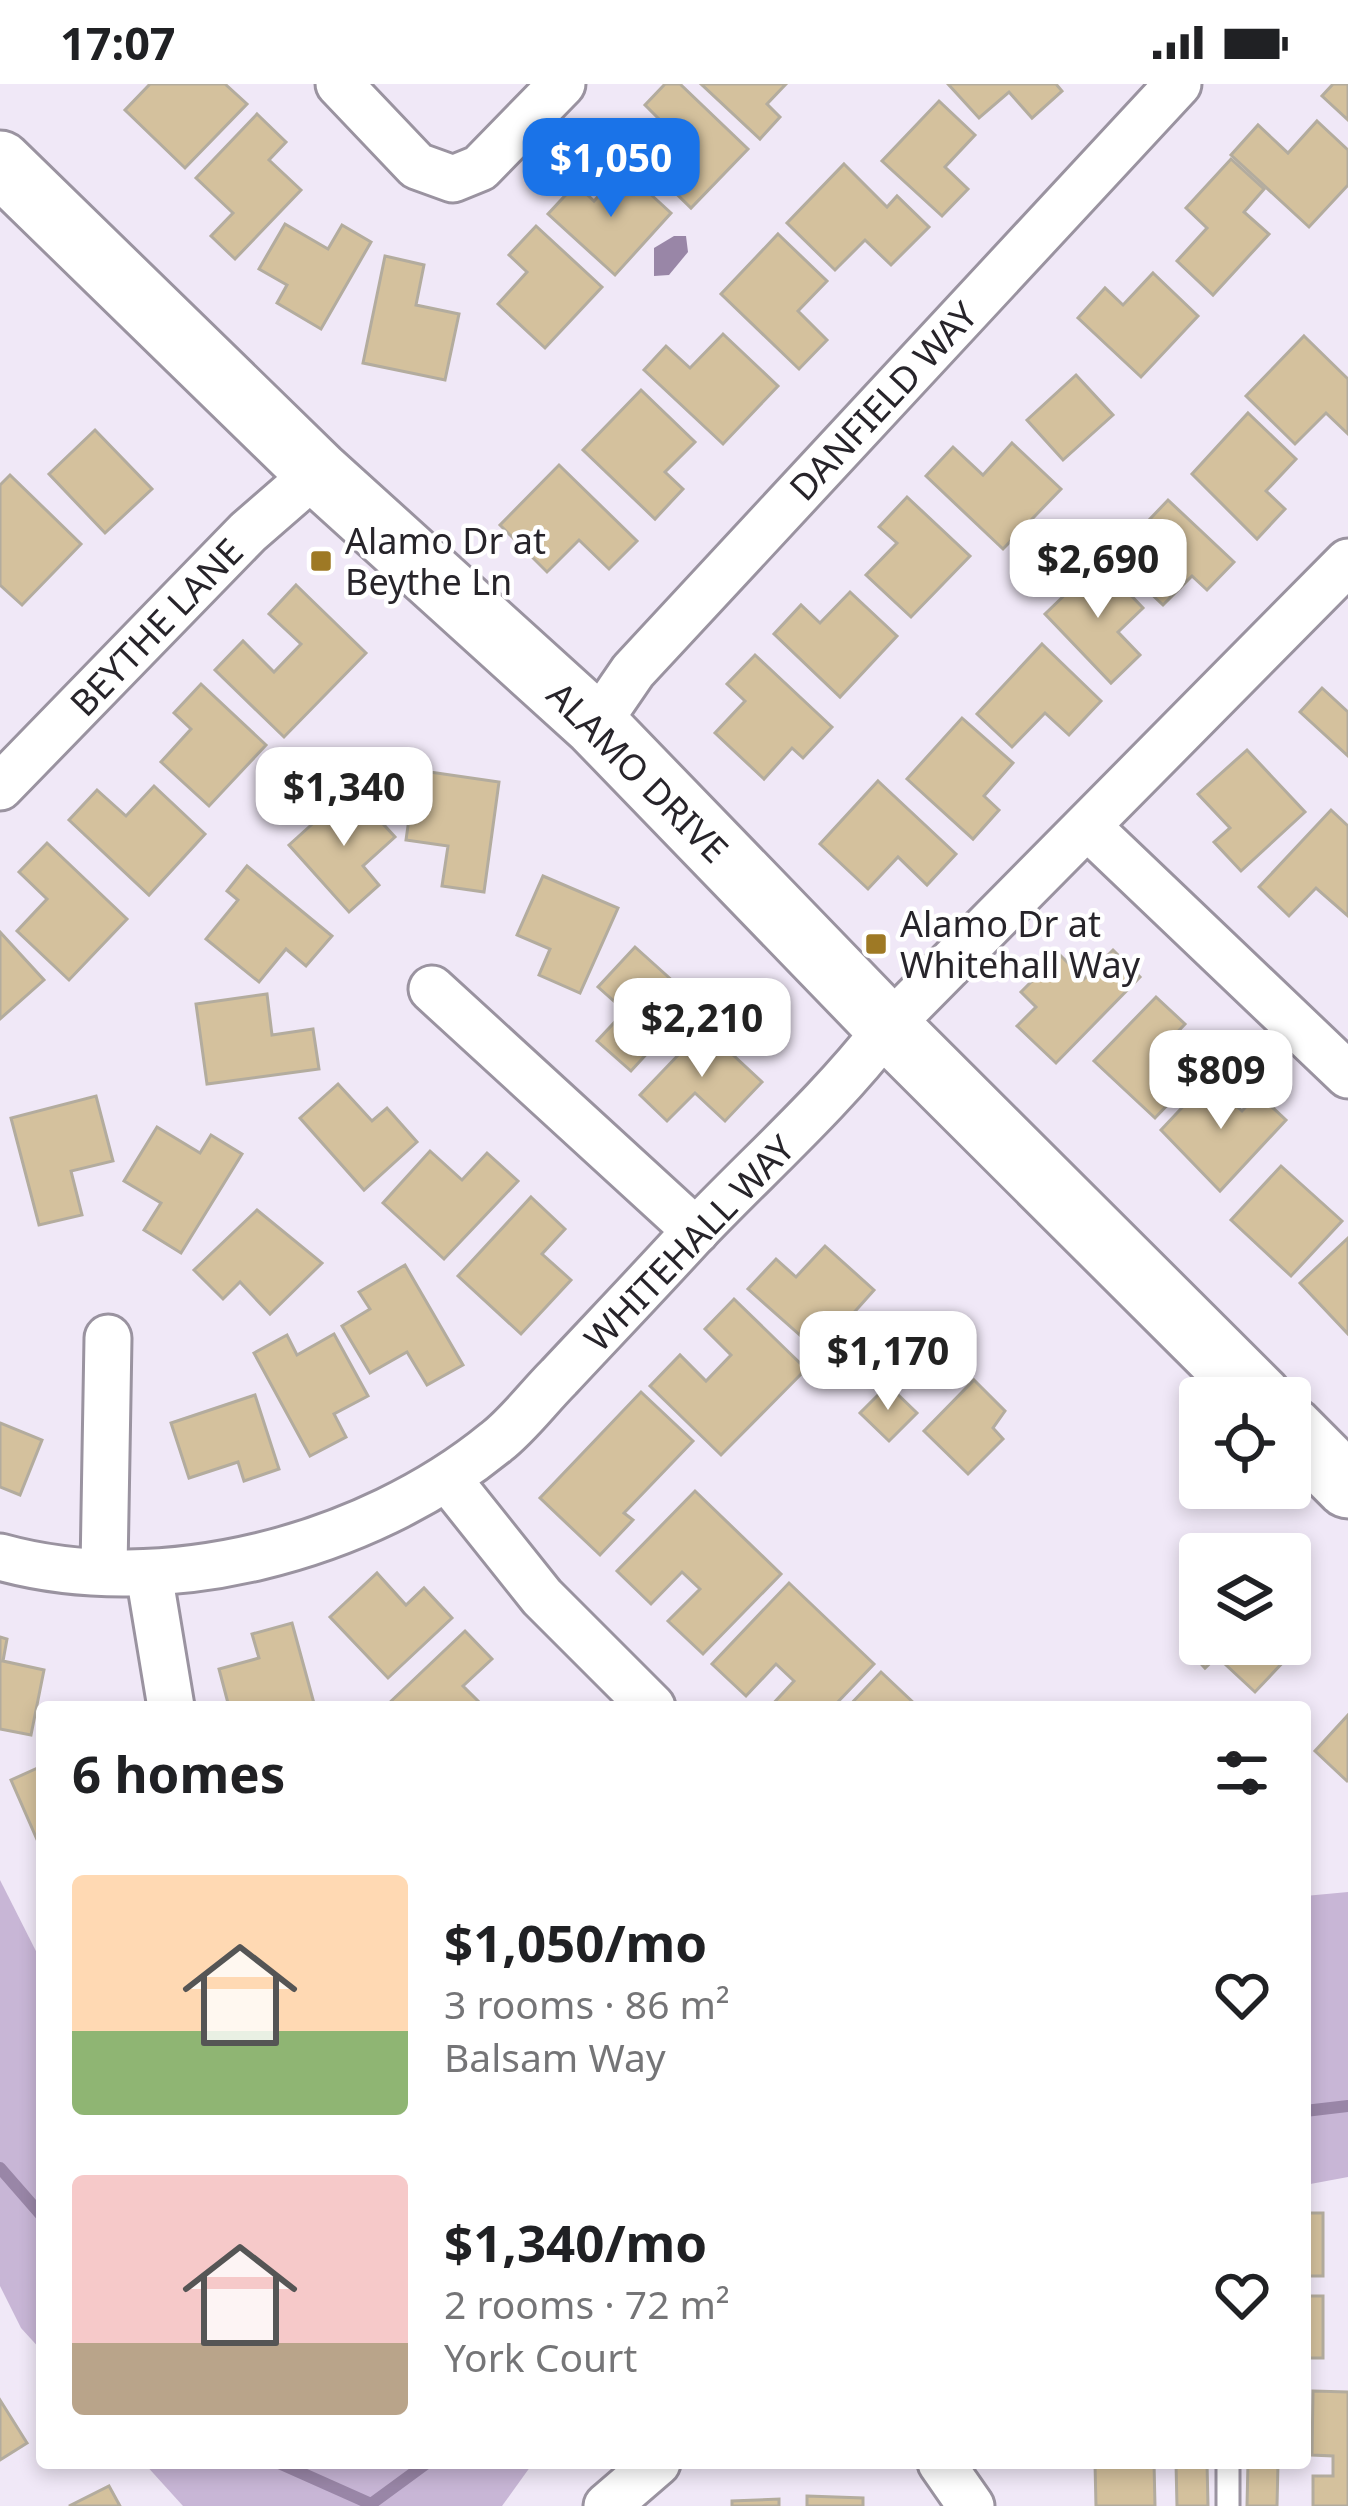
<!DOCTYPE html>
<html lang="en">
<head>
<meta charset="utf-8">
<style>
	:root { --surface:#fff; --page:#f2f2f2; --text:#202124; --muted:#757577; --accent:#1a73e8 }
	body { margin:0; font-family:"Noto Sans",sans-serif; background:var(--page); color:var(--text); height:100vh; display:flex; flex-direction:column; font-size:45px; white-space:nowrap }
	* { box-sizing:border-box; margin:0 }
	p { font-size:39px; color:var(--muted) }
	.icon { flex:none; width:66px; height:66px; fill:none; stroke:currentColor; stroke-width:2; stroke-linecap:round; stroke-linejoin:round }
	.map { position:relative; flex:1; overflow:hidden }
	.side { position:absolute; left:36px; top:1617px; width:1275px; height:768px; display:flex; flex-direction:column; background:var(--surface); border-radius:12px; box-shadow:0 6px 18px #0003 }
	.side>* { flex:none }
	.controls { position:absolute; left:1179px; top:1293px; display:grid; gap:24px }
	.controls a { display:grid; place-items:center; width:132px; height:132px; border-radius:12px; background:var(--surface); box-shadow:0 6px 18px #0003; font-size:60px }
	.price { position:absolute; translate:-50% -102px; padding:0 27px; border-radius:24px; background:#fff; color:#222; font-size:39px; line-height:78px; filter:drop-shadow(0 3px 6px #0008) }
	.price::after { content:''; position:absolute; left:50%; top:72px; width:36px; height:27px; margin-left:-18px; background:inherit; clip-path:polygon(0 0,100% 0,50% 100%) }
	.price.on { background:var(--accent); color:#fff }
	ul { padding:0; list-style:none }
	li { display:flex; align-items:center; gap:36px; height:300px; padding:0 36px }
	li span { display:grid; place-items:center; flex:none; width:336px; height:240px; border-radius:12px; color:#555 }
	li>.icon { margin-inline-start:auto }
	span .icon { width:144px; height:144px; fill:#fffc; stroke-width:1 }
	li b { font-size:51px }
	h2 { display:flex; justify-content:space-between; align-items:center; height:144px; padding:0 36px; font-size:51px }
	.status { display:flex; justify-content:space-between; align-items:center; height:84px; padding:0 60px; background:var(--surface); direction:ltr }
	.status svg { height:33px; fill:currentColor }
	.map>svg:first-child { display:block }
	.green { fill:#c8b6d6 }
	.water { fill:#9986a7 }
	.lines { fill:none; stroke-linecap:round; stroke-linejoin:round }
	.stream { stroke:#9986a7; stroke-width:12 }
	.building { fill:#d4c19d; stroke:#b3ac9e; stroke-width:3 }
	.service-casing { stroke:#9a93a0; stroke-width:27 }
	.minor-casing { stroke:#9a93a0; stroke-width:51 }
	.secondary-casing { stroke:#9a93a0; stroke-width:69 }
	.service { stroke:#fff; stroke-width:21 }
	.minor { stroke:#fff; stroke-width:45 }
	.secondary { stroke:#fff; stroke-width:63 }
	.poi-dot { fill:#9e7925; stroke:#fff; stroke-width:4.5 }
	.labels { text-anchor:middle; dominant-baseline:central; stroke-width:9; stroke-linejoin:round; paint-order:stroke }
	.street-label { font-size:36px; fill:#27242a; stroke:#fff }
	.poi-label { font-size:36px; fill:#27242a; stroke:#fff; text-anchor:start }
</style>
</head>
<body>
<div class="status"><b>17:07</b><svg viewBox="0 0 49 12"><path d="M0 12V9h3v3zM5 12V6h3v6zM10 12V3h3v9zM15 12V0h3v12zM26 1h20v11H26zM47 4h2v5h-2z"/></svg></div>
<div class="map">
<svg width="1348" height="2422" viewBox="0 0 1348 2422">
	<rect width="100%" height="100%" fill="#f0e8f7"/>
	<g class="green">
		<path d="M0,1796L42,1879V2267L21,2244L0,2202Z"/>
		<path d="M1348,1808V2093L1305,2101V1812Z"/>
		<path d="M144,2379H533L502,2422H183Z"/>
	</g>
	<path class="water" d="M674,152H686L688,168L669,191L654,192V164Z"/>
	<g class="lines">
		<g class="stream">
			<path d="M1305,2027L1348,2022"/>
			<path d="M0,2084L42,2132"/>
			<path d="M279,2379L371,2420L427,2379"/>
		</g>
	</g>
	<g class="building">
		<path d="M150,0H225L247,20L185,84L125,26Z"/>
		<path d="M665,0H680L748,65L691,124L644,78L673,49L645,21Z"/>
		<path d="M701,0H786L767,20L780,33L760,55Z"/>
		<path d="M948,0H1056L1062,7L1032,34L1009,8L979,34Z"/>
		<path d="M1333,0H1348V36L1322,12Z"/>
		<path d="M939,17L975,51L945,83L968,105L942,132L882,77Z"/>
		<path d="M257,30L286,58L269,76L301,106L235,175L211,152L233,129L196,94Z"/>
		<path d="M1317,37L1348,66V101L1309,143L1231,71L1258,41L1288,69Z"/>
		<path d="M1231,75L1264,105L1244,128L1269,150L1213,211L1177,177L1207,144L1186,124Z"/>
		<path d="M844,80L887,123L897,112L929,143L891,181L865,156L835,186L787,139Z"/>
		<path d="M623,85L671,129L615,191L548,130L576,100L594,117Z"/>
		<path d="M285,140L328,165L342,141L371,158L321,245L277,219L287,201L259,185Z"/>
		<path d="M536,142L602,203L545,264L498,220L527,188L509,171Z"/>
		<path d="M778,150L827,197L798,227L827,256L799,285L721,210Z"/>
		<path d="M385,172L424,181L416,221L459,230L445,296L363,279Z"/>
		<path d="M1153,189L1198,232L1141,293L1078,234L1105,204L1123,221Z"/>
		<path d="M723,250L778,302L723,360L644,286L666,262L690,284Z"/>
		<path d="M1304,252L1348,295V350L1326,329L1295,360L1246,312Z"/>
		<path d="M1076,291L1113,331L1063,376L1027,336Z"/>
		<path d="M641,306L695,358L665,388L683,405L655,435L583,366Z"/>
		<path d="M1248,329L1296,375L1266,407L1285,425L1257,455L1192,390Z"/>
		<path d="M95,346L152,405L105,449L49,390Z"/>
		<path d="M1012,359L1061,405L1003,465L926,392L953,363L983,391Z"/>
		<path d="M559,381L637,457L609,485L579,456L547,488L500,441Z"/>
		<path d="M10,391L81,460L22,521L0,501V401Z"/>
		<path d="M907,413L970,472L911,533L866,491L897,459L879,443Z"/>
		<path d="M1168,416L1234,478L1207,506L1192,492L1163,521L1113,474Z"/>
		<path d="M1099,478L1143,524L1118,548L1140,571L1111,599L1045,530Z"/>
		<path d="M296,501L366,569L284,653L215,586L243,557L274,588L301,560L269,530Z"/>
		<path d="M850,508L897,552L840,613L774,550L801,521L820,539Z"/>
		<path d="M1042,560L1101,617L1069,651L1045,629L1012,663L977,630Z"/>
		<path d="M755,571L832,643L803,674L792,664L764,695L715,649L745,617L727,600Z"/>
		<path d="M201,600L266,661L209,722L161,678L191,645L174,629Z"/>
		<path d="M1322,604L1348,628V672L1300,628Z"/>
		<path d="M962,634L1013,679L984,712L999,726L973,755L907,695Z"/>
		<path d="M1247,666L1305,728L1241,787L1214,758L1230,744L1198,710Z"/>
		<path d="M416,686L499,698L484,808L442,802L448,762L406,756Z"/>
		<path d="M878,697L956,770L927,801L898,773L868,805L820,760Z"/>
		<path d="M154,702L205,750L149,811L69,736L97,706L126,732Z"/>
		<path d="M351,705L395,753L363,782L379,801L349,828L289,761Z"/>
		<path d="M1331,726L1348,742V832L1316,804L1289,832L1259,803Z"/>
		<path d="M47,759L127,835L69,896L17,847L47,815L19,788Z"/>
		<path d="M247,782L332,852L306,882L286,865L259,898L206,855L238,816L227,807Z"/>
		<path d="M543,792L618,824L580,909L539,891L550,865L517,851Z"/>
		<path d="M0,848L44,896L0,935Z"/>
		<path d="M635,863L695,917L631,987L597,957L625,927L598,903Z"/>
		<path d="M1113,866L1140,893L1056,979L1017,942L1036,923L1021,908L1059,870L1084,895Z"/>
		<path d="M267,910L272,951L313,945L319,985L207,1000L196,920Z"/>
		<path d="M1156,913L1185,940L1167,959L1198,989L1155,1034L1094,977Z"/>
		<path d="M704,944L762,998L725,1037L695,1009L667,1037L640,1011Z"/>
		<path d="M1208,996L1242,1027L1258,1010L1286,1036L1220,1107L1161,1046Z"/>
		<path d="M338,1000L372,1037L387,1024L417,1058L364,1106L300,1034Z"/>
		<path d="M96,1012L113,1077L71,1087L82,1131L39,1141L11,1034Z"/>
		<path d="M157,1043L200,1069L211,1051L242,1070L181,1169L144,1146L161,1119L124,1097Z"/>
		<path d="M430,1067L462,1096L487,1069L518,1097L444,1175L383,1119Z"/>
		<path d="M1281,1082L1342,1137L1291,1192L1231,1136Z"/>
		<path d="M531,1113L565,1145L542,1170L571,1196L521,1250L458,1192Z"/>
		<path d="M257,1126L322,1179L270,1230L240,1198L223,1215L194,1186Z"/>
		<path d="M1348,1154V1250L1300,1199Z"/>
		<path d="M825,1162L874,1206L841,1243L851,1251L828,1276L748,1205L776,1175L796,1193Z"/>
		<path d="M405,1181L463,1281L427,1301L407,1268L370,1289L342,1242L370,1225L359,1208Z"/>
		<path d="M734,1215L806,1285L721,1371L650,1302L680,1271L706,1297L731,1271L705,1245Z"/>
		<path d="M334,1250L368,1312L334,1330L346,1353L310,1372L254,1269L287,1251L297,1271Z"/>
		<path d="M974,1296L1005,1327L993,1344L1003,1355L968,1390L924,1347Z"/>
		<path d="M888,1301L917,1329L889,1357L860,1329Z"/>
		<path d="M641,1308L693,1357L624,1429L633,1436L600,1471L540,1414Z"/>
		<path d="M255,1311L279,1385L244,1397L238,1378L189,1394L171,1339Z"/>
		<path d="M0,1339L42,1356L20,1411L0,1403Z"/>
		<path d="M695,1407L781,1490L703,1570L668,1537L700,1505L682,1488L651,1520L617,1487Z"/>
		<path d="M377,1489L406,1521L424,1504L452,1534L388,1594L330,1533Z"/>
		<path d="M789,1499L874,1580L833,1623H770L794,1597L776,1580L746,1612L712,1580Z"/>
		<path d="M292,1539L315,1623H229L219,1585L259,1574L252,1550Z"/>
		<path d="M1200,1540V1560H1230L1205,1584L1181,1558Z"/>
		<path d="M1290,1545L1303,1557L1255,1608L1226,1581L1245,1560H1290Z"/>
		<path d="M465,1547L492,1575L463,1602L484,1623L386,1622Z"/>
		<path d="M0,1553L7,1555L3,1577L44,1586L31,1651L0,1645Z"/>
		<path d="M881,1588L918,1623H848Z"/>
		<path d="M1348,1631V1696L1347,1697L1315,1667Z"/>
		<path d="M42,1682V1767L11,1696Z"/>
		<rect x="1305" y="2129" width="18" height="63"/>
		<rect x="1305" y="2212" width="18" height="62"/>
		<path d="M1313,2307L1348,2308V2422H1313V2392H1333V2372L1312,2371Z"/>
		<path d="M0,2316L27,2359L0,2376Z"/>
		<path d="M1095,2379H1154L1155,2422H1096Z"/>
		<path d="M1176,2379H1207L1208,2422H1177Z"/>
		<path d="M1248,2379H1278L1277,2422H1247Z"/>
		<path d="M109,2402L120,2422H69Z"/>
		<path d="M807,2412L863,2414V2422H807Z"/>
		<path d="M779,2415V2422H732V2417Z"/>
	</g>
	<g class="lines">
		<defs>
			<path id="service" d="M1228,2422V2379"/>
			<g id="minor">
				<path d="M339,0L417,82L453,95L480,84L562,0"/>
				<path d="M596,641L633,587L1178,0"/>
				<path d="M0,703L248,448L317,388"/>
				<path d="M1088,743L1348,991"/>
				<path d="M432,905L696,1147"/>
				<path d="M447,1394L542,1513L652,1623"/>
				<path d="M0,1473C162,1518 367,1464 496,1358C519,1340 538,1314 559,1293C602,1247 646,1201 689,1154C756,1083 828,1021 888,943L1348,478"/>
				<path d="M104,1485L108,1254"/>
				<path d="M149,1490L171,1623"/>
				<path d="M941,2379L971,2422"/>
				<path d="M607,2422L657,2379"/>
			</g>
			<g id="secondary">
				<path d="M0,79L317,388L596,641L888,943L1260,1314"/>
				<path d="M1290,1344L1348,1402"/>
			</g>
		</defs>
		<use href="#service" class="service-casing"/>
		<use href="#minor" class="minor-casing"/>
		<use href="#secondary" class="secondary-casing"/>
		<use href="#service" class="service"/>
		<use href="#minor" class="minor"/>
		<use href="#secondary" class="secondary"/>
	</g>
	<g class="poi-dot">
		<rect x="309" y="465" width="24" height="24" rx="6"/>
		<rect x="864" y="848" width="24" height="24" rx="6"/>
	</g>
	<g class="labels">
		<g class="street-label">
			<text transform="translate(883 317) rotate(-47)">DANFIELD WAY</text>
			<text transform="translate(156 543) rotate(-46)">BEYTHE LANE</text>
			<text transform="translate(638 688) rotate(45)">ALAMO DRIVE</text>
			<text transform="translate(689 1159) rotate(-46)">WHITEHALL WAY</text>
		</g>
		<g class="poi-label">
			<text x="345" y="456">Alamo Dr at<tspan x="345" dy="41">Beythe Ln</tspan></text>
			<text x="900" y="839">Alamo Dr at<tspan x="900" dy="41">Whitehall Way</tspan></text>
		</g>
	</g>
</svg>
<div class="controls">
<a><svg class="icon" aria-label="locate" viewBox="0 0 24 24"><circle cx="12" cy="12" r="6"/><path d="M12 2v4M12 18v4M2 12h4M18 12h4"/></svg></a>
<a><svg class="icon" aria-label="layers" viewBox="0 0 24 24"><path d="M12 4l9 5-9 5-9-5zM3 14l9 5 9-5"/></svg></a>
</div>
<b class="price on" style="left:611px;top:136px">$1,050</b>
<b class="price" style="left:1098px;top:537px">$2,690</b>
<b class="price" style="left:344px;top:765px">$1,340</b>
<b class="price" style="left:702px;top:996px">$2,210</b>
<b class="price" style="left:1221px;top:1048px">$809</b>
<b class="price" style="left:888px;top:1329px">$1,170</b>
<section class="side">
<h2>6 homes<svg class="icon" aria-label="filters" viewBox="0 0 24 24"><path d="M4 7h16M4 17h16"/><circle cx="9" cy="7" r="2"/><circle cx="15" cy="17" r="2"/></svg></h2>
<ul>
<li><span style="background:linear-gradient(#ffd9b3 65%,#8fb573 0)"><svg class="icon" aria-label="home" viewBox="0 0 24 24"><path d="M3 11l9-7 9 7M6 9v11h12V9"/></svg></span><div><b>$1,050/mo</b><p>3 rooms · 86 m²</p><p>Balsam Way</p></div><svg class="icon" aria-label="heart" viewBox="0 0 24 24"><path d="M12 20l-8-8c-3-5 5-10 8-4 3-6 11-1 8 4z"/></svg></li>
<li><span style="background:linear-gradient(#f6c9c9 70%,#b9a48a 0)"><svg class="icon" aria-label="home" viewBox="0 0 24 24"><path d="M3 11l9-7 9 7M6 9v11h12V9"/></svg></span><div><b>$1,340/mo</b><p>2 rooms · 72 m²</p><p>York Court</p></div><svg class="icon" aria-label="heart" viewBox="0 0 24 24"><path d="M12 20l-8-8c-3-5 5-10 8-4 3-6 11-1 8 4z"/></svg></li>
</ul>
</section>
</div>
</body>
</html>
